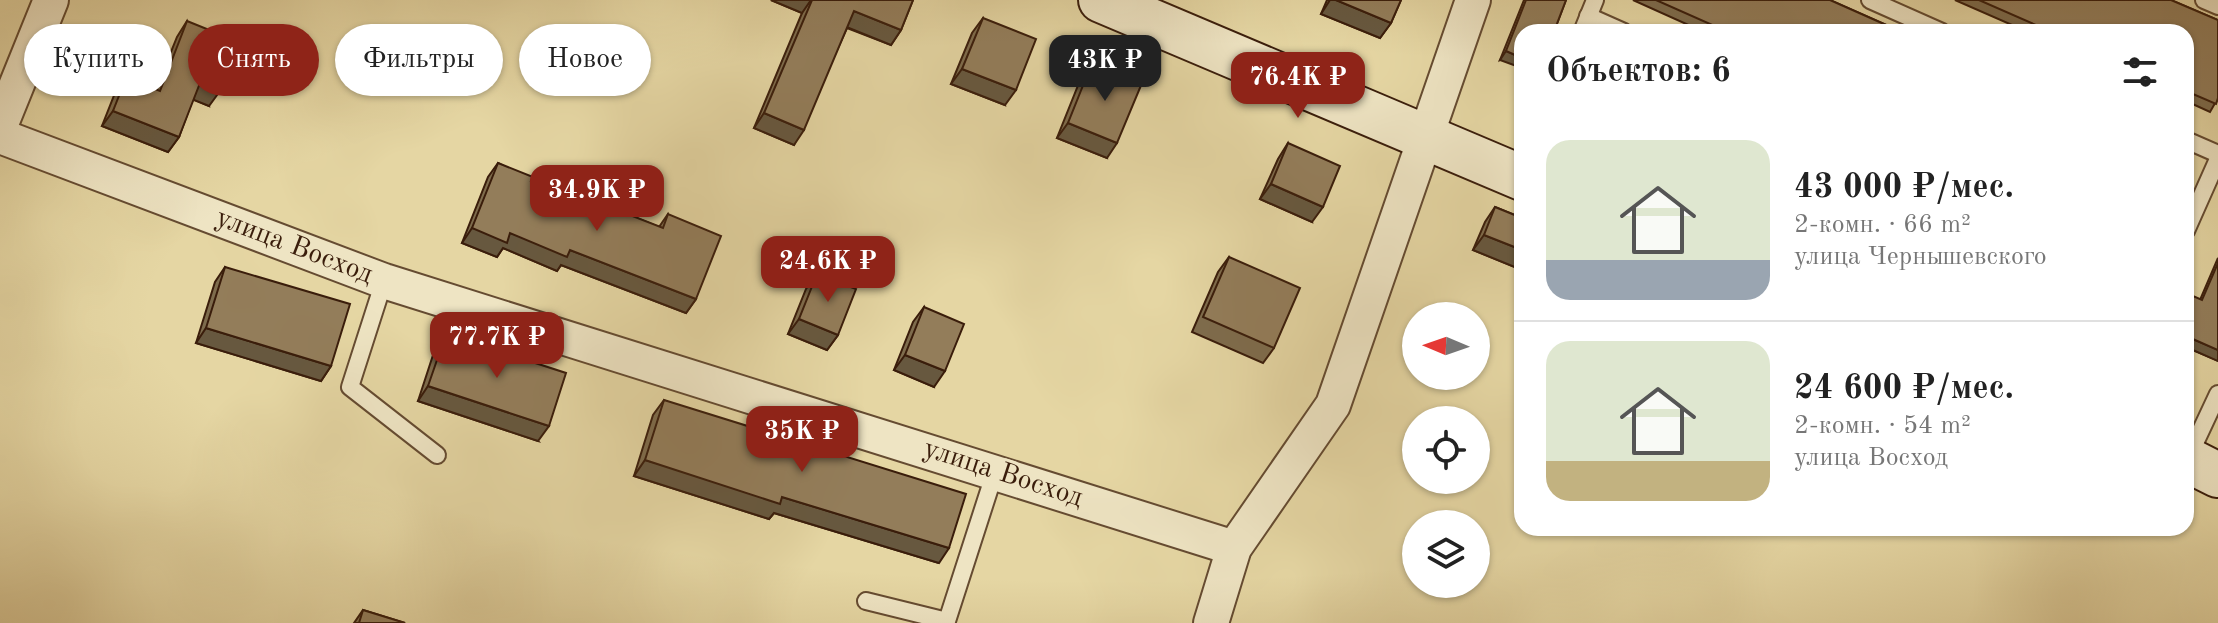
<!DOCTYPE html>
<html lang="ru">
<head>
<meta charset="utf-8">
<style>
	:root { --surface:#fff; --page:#f6f6f6; --text:#222; --muted:#767676; --line:#e0e0e0; --accent:#8f2418 }
	body { margin:0; font-family:"Old Standard TT",serif; background:var(--page); color:var(--text); height:100vh; display:flex; flex-direction:column; font-size:30px; white-space:nowrap }
	* { box-sizing:border-box; margin:0 }
	p { font-size:26px; color:var(--muted) }
	.icon { flex:none; width:44px; height:44px; fill:none; stroke:currentColor; stroke-width:2; stroke-linecap:round; stroke-linejoin:round }
	.map { position:relative; flex:1; overflow:hidden }
	.drawer { position:absolute; left:1514px; top:24px; width:680px; height:512px; display:flex; flex-direction:column; background:var(--surface); border-radius:24px; box-shadow:0 2px 6px #0004 }
	.drawer>* { flex:none }
	.top-card { position:absolute; left:24px; top:24px; width:760px; height:72px; display:flex; gap:16px }
	.needle { width:52px; rotate:272deg }
	.tools { position:absolute; left:1402px; top:302px; display:grid; gap:16px }
	.tools a { display:grid; place-items:center; width:88px; height:88px; border-radius:50%; background:var(--surface); box-shadow:0 2px 6px #0004; font-size:40px }
	.price { position:absolute; translate:-50% -68px; padding:0 18px; border-radius:16px; background:var(--accent); color:#fff; font-size:26px; line-height:52px; filter:drop-shadow(0 2px 4px #0008) }
	.price::after { content:''; position:absolute; left:50%; top:48px; width:24px; height:18px; margin-left:-12px; background:inherit; clip-path:polygon(0 0,100% 0,50% 100%) }
	.price.selected { background:#222; color:#fff }
	ul { padding:0; list-style:none }
	li { display:flex; align-items:center; gap:24px; height:200px; padding:0 32px }
	li+li { border-top:2px solid var(--line) }
	li span { display:grid; place-items:center; flex:none; width:224px; height:160px; border-radius:24px; color:#555 }
	li>.icon { margin-inline-start:auto }
	span .icon { width:96px; height:96px; fill:#fffc; stroke-width:1 }
	li b { font-size:34px }
	h2 { display:flex; justify-content:space-between; align-items:center; height:96px; padding:0 32px; font-size:34px }
	.tag { padding:0 28px; border-radius:36px; background:var(--surface); box-shadow:0 2px 6px #0004; font-size:28px; line-height:72px }
	.tag.selected { background:var(--accent); color:#fff }
	.map>svg:first-child { display:block }
	.lines { fill:none; stroke-linecap:round; stroke-linejoin:round }
	.lane-casing { stroke:#654b31; stroke-width:20 }
	.street-casing { stroke:#654b31; stroke-width:38 }
	.secondary-casing { stroke:#3a1d0b; stroke-width:48 }
	.lane { stroke:#eee4c3; stroke-width:16 }
	.street { stroke:#eee4c3; stroke-width:34 }
	.secondary { stroke:#eee4c3; stroke-width:44 }
	.wall { fill:#7e6c4d; stroke:#3a1d0b; stroke-width:2 }
	.shaded-wall { fill:#67583f; stroke:#3a1d0b; stroke-width:2 }
	.building { fill:#937d5a; stroke:#3a1d0b; stroke-width:2 }
	.labels { text-anchor:middle; dominant-baseline:central; stroke-width:6; stroke-linejoin:round; paint-order:stroke }
	.street-label { font-size:28px; fill:#3a1d0b; stroke:#eee4c3 }
</style>
</head>
<body>
<div class="map">
<svg width="2218" height="623" viewBox="0 0 2218 623">
	<rect width="100%" height="100%" fill="#e5d6a3"/>
	<filter id="stains"><feTurbulence type="fractalNoise" baseFrequency=".0025" numOctaves="4"/><feColorMatrix values="0 0 0 0 .2 0 0 0 0 .09 0 0 0 0 .02 0 0 0 .5 -.17"/></filter>
	<radialGradient id="worn" r=".72"><stop offset=".6" stop-color="#630" stop-opacity="0"/><stop offset="1" stop-color="#630" stop-opacity=".3"/></radialGradient>
	<g class="lines">
		<defs>
			<g id="lane">
				<path d="M1870,0L1942,32"/>
				<path d="M2204,0L2218,6"/>
				<path d="M1588,16L1624,32"/>
				<path d="M1582,32L1595,0"/>
				<path d="M2186,140L2218,154"/>
				<path d="M2186,231L2218,159"/>
				<path d="M384,281L350,387L437,455"/>
				<path d="M2188,458L2218,394"/>
				<path d="M866,601L947,621L995,472"/>
			</g>
			<g id="street">
				<path d="M0,126L51,0"/>
				<path d="M0,136L384,281L1234,548"/>
				<path d="M1211,623L1234,548L1333,405L1473,0"/>
			</g>
			<g id="secondary">
				<path d="M1101,0L1522,178"/>
				<path d="M2186,459L2218,475"/>
			</g>
		</defs>
		<use href="#lane" class="lane-casing"/>
		<use href="#street" class="street-casing"/>
		<use href="#secondary" class="secondary-casing"/>
		<use href="#lane" class="lane"/>
		<use href="#street" class="street"/>
		<use href="#secondary" class="secondary"/>
	</g>
	<g class="wall">
		<path d="M771,0H913L901,30L891,45L847,28L794,145L754,128L802,13Z"/>
		<path d="M1327,0H1401L1391,23L1380,38L1321,14Z"/>
		<path d="M1524,0H1566L1555,29L1500,60Z"/>
		<path d="M1633,0H1830L1902,32H1704Z"/>
		<path d="M1955,0H2171L2218,20V98L2210,112L2186,101V32H2028Z"/>
		<path d="M983,18L1005,105L951,84L972,33Z"/>
		<path d="M187,21L209,106L193,99L179,137L168,152L102,126L115,93L126,78L156,89L177,37Z"/>
		<path d="M1092,63L1107,158L1057,138L1081,78Z"/>
		<path d="M1288,143L1312,222L1260,199L1278,159Z"/>
		<path d="M498,163L531,181L608,214L612,208L659,227L668,214L696,299L686,313L561,265L557,271L503,248L497,257L462,243L488,177Z"/>
		<path d="M1495,207L1522,218V270L1473,250L1485,222Z"/>
		<path d="M1229,257L1274,348L1263,363L1192,332L1218,272Z"/>
		<path d="M2218,258V361L2186,347V293L2200,300Z"/>
		<path d="M225,267L331,366L321,381L196,343L215,282Z"/>
		<path d="M817,274L838,335L827,350L788,334L806,289Z"/>
		<path d="M924,307L934,387L894,370L913,322Z"/>
		<path d="M446,334L538,441L418,401L435,349Z"/>
		<path d="M664,400L939,563L774,513L769,519L634,476L653,415Z"/>
		<path d="M363,610L405,623H354Z"/>
	</g>
	<g class="shaded-wall">
		<path d="M771,0H811L802,13Z"/>
		<path d="M1330,0H1336L1391,23L1380,38L1321,14Z"/>
		<path d="M854,11L901,30L891,45L844,26Z"/>
		<path d="M1506,51L1522,58V68L1500,60Z"/>
		<path d="M962,69L1016,90L1005,105L951,84Z"/>
		<path d="M200,83L220,91L209,106L189,98Z"/>
		<path d="M113,111L179,137L168,152L102,126Z"/>
		<path d="M764,113L804,130L794,145L754,128Z"/>
		<path d="M1068,123L1117,143L1107,158L1057,138Z"/>
		<path d="M1271,184L1323,207L1312,222L1260,199Z"/>
		<path d="M472,228L510,233L570,250L696,299L686,313L561,265L557,271L503,248L497,257L462,243Z"/>
		<path d="M1484,235L1522,250V270L1473,250Z"/>
		<path d="M799,319L838,335L827,350L788,334Z"/>
		<path d="M206,328L331,366L321,381L196,343Z"/>
		<path d="M2186,336L2218,350V361L2186,347Z"/>
		<path d="M905,355L945,371L934,387L894,370Z"/>
		<path d="M428,386L549,426L538,441L418,401Z"/>
		<path d="M645,460L782,497L949,548L939,563L774,513L769,519L634,476Z"/>
	</g>
	<g class="building">
		<path d="M812,0H913L901,30L854,11L804,130L764,113Z"/>
		<path d="M1336,0H1401L1391,23Z"/>
		<path d="M1526,0H1566L1555,29L1563,32H1522V58L1506,51Z"/>
		<path d="M1656,0H1830L1902,32H1728Z"/>
		<path d="M1979,0H2171L2218,20V98L2216,104L2186,91V32H2052Z"/>
		<path d="M983,18L1036,39L1016,90L962,69Z"/>
		<path d="M187,21L239,42L220,91L200,83L179,137L113,111L126,78L160,91Z"/>
		<path d="M1092,63L1142,83L1117,143L1068,123Z"/>
		<path d="M1288,143L1340,166L1323,207L1271,184Z"/>
		<path d="M498,163L533,177L531,181L609,215L612,208L663,228L668,214L721,236L696,299L570,250L567,257L510,233L507,243L472,228Z"/>
		<path d="M1495,207L1522,218V250L1484,235Z"/>
		<path d="M1229,257L1300,288L1274,348L1203,317Z"/>
		<path d="M2218,263V350L2186,336V293L2202,300Z"/>
		<path d="M225,267L350,304L331,366L206,328Z"/>
		<path d="M817,274L856,289L838,335L799,319Z"/>
		<path d="M924,307L964,324L945,371L905,355Z"/>
		<path d="M446,334L566,373L549,426L428,386Z"/>
		<path d="M664,400L966,494L949,548L782,497L780,504L645,460Z"/>
		<path d="M363,610L405,623H359Z"/>
	</g>
	<g class="labels">
		<g class="street-label">
			<text transform="translate(294 247) rotate(21)">улица Восход</text>
			<text transform="translate(1003 474) rotate(18)">улица Восход</text>
		</g>
	</g>
	<rect width="100%" height="100%" filter="url(#stains)"/>
	<rect width="100%" height="100%" fill="url(#worn)"/>
</svg>
<div class="tools">
<a><svg class="needle" viewBox="-14 -14 28 28"><path d="M0-13l5 13h-10z" fill="#e53935"/><path d="M0 13l5-13h-10z" fill="#767676"/></svg></a>
<a><svg class="icon" aria-label="locate" viewBox="0 0 24 24"><circle cx="12" cy="12" r="6"/><path d="M12 2v4M12 18v4M2 12h4M18 12h4"/></svg></a>
<a><svg class="icon" aria-label="layers" viewBox="0 0 24 24"><path d="M12 4l9 5-9 5-9-5zM3 14l9 5 9-5"/></svg></a>
</div>
<b class="price selected" style="left:1105px;top:103px">43K ₽</b>
<b class="price" style="left:1298px;top:120px">76.4K ₽</b>
<b class="price" style="left:597px;top:233px">34.9K ₽</b>
<b class="price" style="left:828px;top:304px">24.6K ₽</b>
<b class="price" style="left:497px;top:380px">77.7K ₽</b>
<b class="price" style="left:802px;top:474px">35K ₽</b>
<div class="top-card">
<a class="tag">Купить</a>
<a class="tag selected">Снять</a>
<a class="tag">Фильтры</a>
<a class="tag">Новое</a>
</div>
<section class="drawer">
<h2>Объектов: 6<svg class="icon" aria-label="filters" viewBox="0 0 24 24"><path d="M4 7h16M4 17h16"/><circle cx="9" cy="7" r="2"/><circle cx="15" cy="17" r="2"/></svg></h2>
<ul>
<li><span style="background:linear-gradient(#dfe7d0 75%,#9aa5b1 0)"><svg class="icon" aria-label="home" viewBox="0 0 24 24"><path d="M3 11l9-7 9 7M6 9v11h12V9"/></svg></span><div><b>43 000 ₽/мес.</b><p>2-комн. · 66 m²</p><p>улица Чернышевского</p></div></li>
<li><span style="background:linear-gradient(#dfe7d0 75%,#c2b280 0)"><svg class="icon" aria-label="home" viewBox="0 0 24 24"><path d="M3 11l9-7 9 7M6 9v11h12V9"/></svg></span><div><b>24 600 ₽/мес.</b><p>2-комн. · 54 m²</p><p>улица Восход</p></div></li>
</ul>
</section>
</div>
</body>
</html>
